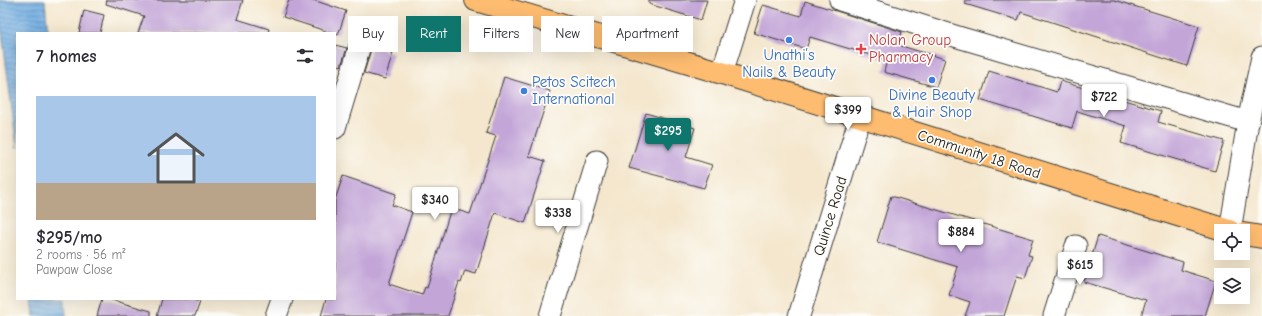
<!DOCTYPE html>
<html lang="en">
<head>
<meta charset="utf-8">
<style>
	:root { --surface:#fff; --page:#f2f2f3; --text:#2b2b33; --muted:#7c7c81; --accent:#0f766e }
	body { margin:0; font-family:"Comic Neue",sans-serif; background:var(--page); color:var(--text); height:100vh; display:flex; flex-direction:column; font-size:15px; white-space:nowrap }
	* { box-sizing:border-box; margin:0 }
	p { font-size:13px; color:var(--muted) }
	.icon { flex:none; width:22px; height:22px; fill:none; stroke:currentColor; stroke-width:2; stroke-linecap:round; stroke-linejoin:round }
	.map { position:relative; flex:1; overflow:hidden }
	.side { position:absolute; left:16px; top:32px; width:320px; height:268px; display:flex; flex-direction:column; background:var(--surface); border-radius:0px; box-shadow:0 4px 16px #0002 }
	.side>* { flex:none }
	.hud { position:absolute; left:348px; top:16px; width:380px; height:36px; display:flex; gap:8px }
	.fabs { position:absolute; left:1214px; top:224px; display:grid; gap:8px }
	.fabs a { display:grid; place-items:center; width:36px; height:36px; border-radius:0px; background:var(--surface); box-shadow:0 4px 16px #0002; font-size:20px }
	.price { position:absolute; translate:-50% -34px; padding:0 9px; border-radius:4px; background:#fff; color:#222; font-size:13px; line-height:26px; filter:drop-shadow(0 1px 2px #0008) }
	.price::after { content:''; position:absolute; left:50%; top:24px; width:12px; height:9px; margin-left:-6px; background:inherit; clip-path:polygon(0 0,100% 0,50% 100%) }
	.price.selected { background:var(--accent); color:#fff }
	ul { padding:0; list-style:none }
	li { display:grid; align-content:center; gap:8px; height:212px; padding:0 20px }
	li span { display:grid; place-items:center; height:124px; border-radius:0px; color:#555 }
	li>.icon { margin-inline-start:auto }
	span .icon { width:72px; height:72px; fill:#fffc; stroke-width:1 }
	li b { font-size:17px }
	h2 { display:flex; justify-content:space-between; align-items:center; height:48px; padding:0 20px; font-size:17px }
	.tag { padding:0 14px; border-radius:0px; background:var(--surface); box-shadow:0 4px 16px #0002; font-size:14px; line-height:36px }
	.tag.selected { background:var(--accent); color:#fff }
	.map>svg:first-child { display:block }
	.water { fill:url(#water-rules); stroke:#46647e }
	.building { fill:#c3a5d8 }
	.lines { fill:none; stroke-linecap:round; stroke-linejoin:round }
	.minor-casing { stroke:#3c3a37; stroke-width:23 }
	.major-casing { stroke:#3c3a37; stroke-width:24 }
	.minor { stroke:#fff; stroke-width:21 }
	.major { stroke:#fdbc6f; stroke-width:22 }
	.shop-dot { fill:#3f7fe0; stroke:#fdfcf7; stroke-width:1.5 }
	.health-dot { fill:#e0444e; stroke:#fdfcf7; stroke-width:1.5 }
	.labels { text-anchor:middle; dominant-baseline:central; stroke-width:3.5; stroke-linejoin:round; paint-order:stroke }
	.health-label { font-size:15px; fill:#be3a42; stroke:#fdfcf7; text-anchor:start }
	.shop-label { font-size:15px; fill:#366cbe; stroke:#fdfcf7 }
	.street-label { font-size:15px; fill:#1c1c1c; stroke:#fdfcf7 }
</style>
</head>
<body>
<div class="map">
<svg width="1262" height="316" viewBox="0 0 1262 316">
	<defs>
		<pattern id="water-rules" width="6" height="5" patternUnits="userSpaceOnUse"><rect width="6" height="5" fill="#6face1"/><path d="M0 2.5h6" fill="none" stroke="#5a8bb6"/></pattern>
	</defs>
	<rect width="100%" height="100%" fill="#fdfcf7"/>
	<filter id="ink" filterUnits="userSpaceOnUse"><feTurbulence type="fractalNoise" baseFrequency=".025" numOctaves="2"/><feDisplacementMap in="SourceGraphic" scale="8" xChannelSelector="R" yChannelSelector="G"/><feConvolveMatrix kernelMatrix="1 2 1 2 8 2 1 2 1" color-interpolation-filters="sRGB"/></filter>
	<filter id="wash" filterUnits="userSpaceOnUse"><feTurbulence type="fractalNoise" baseFrequency=".012" numOctaves="4" result="noise"/><feDisplacementMap in="SourceGraphic" scale="16" xChannelSelector="R" yChannelSelector="G"/><feGaussianBlur stdDeviation="0.9" result="paint"/><feColorMatrix in="noise" values="0 0 0 0 0 0 0 0 0 0 0 0 0 0 0 0 0 1.4 0 .05"/><feComposite in="paint" operator="in"/></filter>
	<g filter="url(#wash)">
		<rect width="100%" height="100%" fill="#f4e7ce"/>
		<g class="water">
			<path d="M0,0H45L48,33H17V148L0,18Z"/>
			<path d="M32,299H65L66,316H34Z"/>
		</g>
		<g id="blocks">
			<g class="building">
				<path d="M107,0H243L237,19L269,29L268,33H138L144,16L106,4Z"/>
				<path d="M289,0H313L346,11L338,35L283,17Z"/>
				<path d="M649,0H707L701,20L649,4Z"/>
				<path d="M965,0H1114L1199,26L1187,66L1021,12L1018,20L965,4Z"/>
				<path d="M805,1L902,32L898,45L945,59L936,87L884,72L887,60L810,37L806,49L754,33L763,5L801,16Z"/>
				<path d="M84,10L104,15L100,33H79Z"/>
				<path d="M335,45L347,48L341,66L335,64Z"/>
				<path d="M372,46L393,53L385,79L364,73Z"/>
				<path d="M989,71L1057,92L1060,81L1161,111L1158,122L1224,141L1215,171L1121,143L1126,126L1077,111L1072,128L980,100Z"/>
				<path d="M504,77L550,91L529,156L545,161L525,223L495,213L476,274L465,271L461,283L459,282L448,316H321L326,299H335V200L343,176L396,194L392,205L412,212L389,284L422,295L425,287L427,288L451,208L470,214L496,136L486,133Z"/>
				<path d="M646,113L695,128L686,157L712,165L704,188L629,168Z"/>
				<path d="M891,196L1033,239L1028,255L1032,256L1025,278L1017,276L1004,316H965L970,302L949,295L958,267L877,242Z"/>
				<path d="M1098,236L1183,262L1181,270L1216,281L1205,316H1141L1146,300L1084,282Z"/>
				<path d="M102,299H108L151,311V316H97Z"/>
				<path d="M162,299H191L200,302L195,316H157Z"/>
			</g>
		</g>
	</g>
	<g filter="url(#ink)">
		<use href="#blocks" fill-opacity="0" stroke="#3c3a37" stroke-width="1"/>
		<g class="lines">
			<defs>
				<g id="minor">
					<path d="M840,0L958,37L1248,122"/>
					<path d="M722,73L745,0"/>
					<path d="M335,128L362,39"/>
					<path d="M1230,231L1248,122L1262,57"/>
					<path d="M276,316L282,299"/>
					<path d="M550,316L597,161"/>
					<path d="M799,316L860,117"/>
					<path d="M1054,316L1076,246"/>
				</g>
				<g id="major">
					<path d="M476,0L722,73L1229,231"/>
					<path d="M1243,234L1262,237"/>
				</g>
			</defs>
			<use href="#minor" class="minor-casing"/>
			<use href="#major" class="major-casing"/>
			<use href="#minor" class="minor"/>
			<use href="#major" class="major"/>
		</g>
	</g>
	<g class="shop-dot">
		<circle cx="789" cy="40" r="4"/>
		<circle cx="932" cy="80" r="4"/>
		<circle cx="524" cy="91" r="4"/>
	</g>
	<path class="health-dot" d="M859 43h4v4h4v4h-4v4h-4v-4h-4v-4h4z"/>
	<g class="labels">
		<g class="health-label">
			<text x="869" y="40">Nolan Group<tspan x="869" dy="17">Pharmacy</tspan></text>
		</g>
		<g class="shop-label">
			<text x="789" y="55">Unathi’s<tspan x="789" dy="17">Nails &amp; Beauty</tspan></text>
			<text x="532" y="82" text-anchor="start">Petos Scitech<tspan x="532" dy="17">International</tspan></text>
			<text x="932" y="95">Divine Beauty<tspan x="932" dy="17">&amp; Hair Shop</tspan></text>
		</g>
		<g class="street-label">
			<text transform="translate(979 154) rotate(18)">Community 18 Road</text>
			<text transform="translate(830 216) rotate(-73)">Quince Road</text>
		</g>
	</g>
</svg>
<div class="fabs">
<a><svg class="icon" aria-label="locate" viewBox="0 0 24 24"><circle cx="12" cy="12" r="6"/><path d="M12 2v4M12 18v4M2 12h4M18 12h4"/></svg></a>
<a><svg class="icon" aria-label="layers" viewBox="0 0 24 24"><path d="M12 4l9 5-9 5-9-5zM3 14l9 5 9-5"/></svg></a>
</div>
<b class="price" style="left:1104px;top:118px">$722</b>
<b class="price" style="left:848px;top:131px">$399</b>
<b class="price selected" style="left:668px;top:152px">$295</b>
<b class="price" style="left:435px;top:221px">$340</b>
<b class="price" style="left:558px;top:234px">$338</b>
<b class="price" style="left:961px;top:253px">$884</b>
<b class="price" style="left:1080px;top:286px">$615</b>
<div class="hud">
<a class="tag">Buy</a>
<a class="tag selected">Rent</a>
<a class="tag">Filters</a>
<a class="tag">New</a>
<a class="tag">Apartment</a>
</div>
<section class="side">
<h2>7 homes<svg class="icon" aria-label="filters" viewBox="0 0 24 24"><path d="M4 7h16M4 17h16"/><circle cx="9" cy="7" r="2"/><circle cx="15" cy="17" r="2"/></svg></h2>
<ul>
<li><span style="background:linear-gradient(#a9c7e8 70%,#b9a48a 0)"><svg class="icon" aria-label="home" viewBox="0 0 24 24"><path d="M3 11l9-7 9 7M6 9v11h12V9"/></svg></span><div><b>$295/mo</b><p>2 rooms · 56 m²</p><p>Pawpaw Close</p></div></li>
</ul>
</section>
</div>
</body>
</html>
